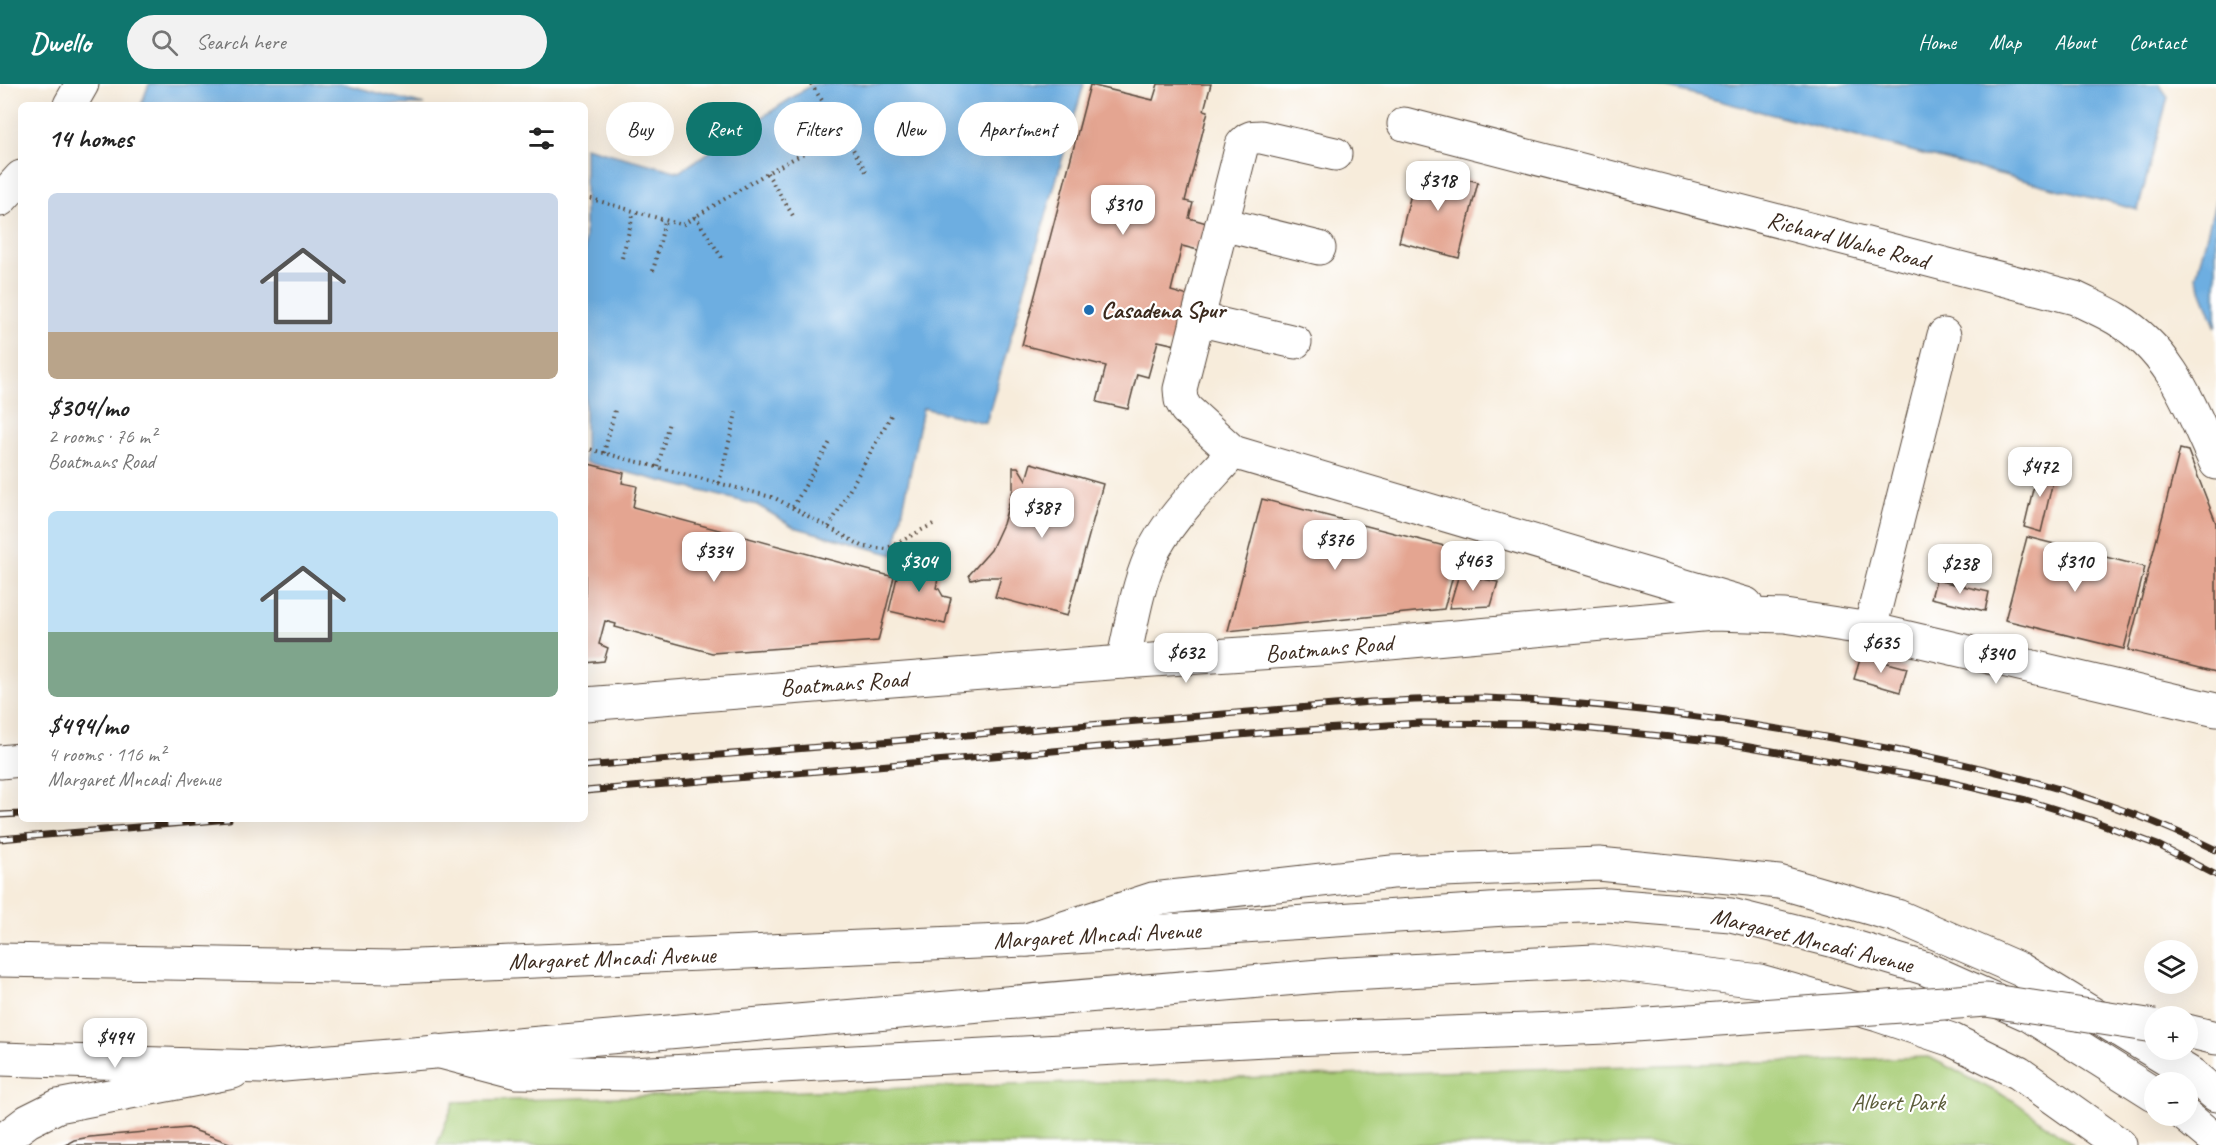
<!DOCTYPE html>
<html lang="en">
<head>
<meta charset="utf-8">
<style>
	:root { --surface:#fff; --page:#f2f2f2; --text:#222; --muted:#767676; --accent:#0f766e }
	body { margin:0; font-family:Caveat,sans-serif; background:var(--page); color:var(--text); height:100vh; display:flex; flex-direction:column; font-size:22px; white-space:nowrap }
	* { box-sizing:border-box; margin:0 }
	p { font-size:20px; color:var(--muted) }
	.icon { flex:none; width:33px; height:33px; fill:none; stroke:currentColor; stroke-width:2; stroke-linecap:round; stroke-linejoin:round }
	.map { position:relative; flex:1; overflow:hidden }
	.details { position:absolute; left:18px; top:18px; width:570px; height:720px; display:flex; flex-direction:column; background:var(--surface); border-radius:9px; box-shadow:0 6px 24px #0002 }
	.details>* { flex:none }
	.banner { position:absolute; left:606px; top:18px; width:570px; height:54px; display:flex; gap:12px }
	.buttons { position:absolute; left:2144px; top:856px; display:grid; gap:12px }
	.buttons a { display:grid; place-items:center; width:54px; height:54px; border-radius:50%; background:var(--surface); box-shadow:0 6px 24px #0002; font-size:30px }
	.price { position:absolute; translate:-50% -51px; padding:0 14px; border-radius:12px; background:#fff; color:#222; font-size:20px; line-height:39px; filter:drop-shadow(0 2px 3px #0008) }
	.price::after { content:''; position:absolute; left:50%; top:36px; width:18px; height:14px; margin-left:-9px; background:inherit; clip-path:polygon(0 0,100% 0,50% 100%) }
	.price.on { background:var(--accent); color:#fff }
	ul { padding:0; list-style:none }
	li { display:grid; align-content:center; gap:12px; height:318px; padding:0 30px }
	li span { display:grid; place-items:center; height:186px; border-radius:9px; color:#555 }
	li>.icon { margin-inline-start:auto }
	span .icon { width:108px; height:108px; fill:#fffc; stroke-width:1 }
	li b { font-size:26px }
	h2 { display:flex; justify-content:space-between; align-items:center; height:72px; padding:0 30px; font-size:26px }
	.tag { padding:0 21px; border-radius:27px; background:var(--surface); box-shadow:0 6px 24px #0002; font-size:21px; line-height:54px }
	.tag.on { background:var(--accent); color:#fff }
	header { display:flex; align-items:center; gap:36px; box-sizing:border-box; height:84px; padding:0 30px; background:var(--accent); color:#fff }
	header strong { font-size:28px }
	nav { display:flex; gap:33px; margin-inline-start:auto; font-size:21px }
	.search { width:420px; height:54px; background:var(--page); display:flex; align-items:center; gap:15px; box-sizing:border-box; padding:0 21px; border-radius:33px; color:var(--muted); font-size:22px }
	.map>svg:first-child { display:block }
	.green { fill:#aacf7a; stroke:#727c4c; stroke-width:1.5 }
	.water { fill:#6daee1; stroke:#546c80; stroke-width:1.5 }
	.building { fill:#e4a591 }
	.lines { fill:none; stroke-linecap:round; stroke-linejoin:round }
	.minor-casing { stroke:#57473a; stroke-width:35 }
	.major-casing { stroke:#57473a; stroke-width:35 }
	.highway-casing { stroke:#57473a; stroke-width:35 }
	.path { stroke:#57473a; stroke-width:4; stroke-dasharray:1.5 4.5; stroke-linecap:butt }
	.minor { stroke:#fff; stroke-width:33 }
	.major { stroke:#fff; stroke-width:33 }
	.highway { stroke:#fff; stroke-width:33 }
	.rail-casing { stroke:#3b2a1e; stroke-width:7 }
	.rail { stroke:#fff; stroke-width:4.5; stroke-dasharray:14; stroke-linecap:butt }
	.highway-bridge-casing { stroke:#57473a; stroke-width:35; stroke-linecap:butt }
	.highway-bridge { stroke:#fff; stroke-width:33 }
	.poi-dot { fill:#1f6fb2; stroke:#fff; stroke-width:2 }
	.labels { text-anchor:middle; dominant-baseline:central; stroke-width:4.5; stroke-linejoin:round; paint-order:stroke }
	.street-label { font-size:24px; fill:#3b2a1e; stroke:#fff }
	.poi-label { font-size:24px; font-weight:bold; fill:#3b2a1e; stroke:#fff; text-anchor:start }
	.park-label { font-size:24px; fill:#5c5c3a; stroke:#fff }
</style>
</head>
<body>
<header>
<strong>Dwello</strong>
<div class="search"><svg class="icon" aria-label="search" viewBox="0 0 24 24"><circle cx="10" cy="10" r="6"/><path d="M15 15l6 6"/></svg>Search here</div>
<nav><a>Home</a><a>Map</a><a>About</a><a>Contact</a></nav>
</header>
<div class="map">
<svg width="2216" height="1061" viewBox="0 0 2216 1061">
	<rect width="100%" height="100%" fill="#fff"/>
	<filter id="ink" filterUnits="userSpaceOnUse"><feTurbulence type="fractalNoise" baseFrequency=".0167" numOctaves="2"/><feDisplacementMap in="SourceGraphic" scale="12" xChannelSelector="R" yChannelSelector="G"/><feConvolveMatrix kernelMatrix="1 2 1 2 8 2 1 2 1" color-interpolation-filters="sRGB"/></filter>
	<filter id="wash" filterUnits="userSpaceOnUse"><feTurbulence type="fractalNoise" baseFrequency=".008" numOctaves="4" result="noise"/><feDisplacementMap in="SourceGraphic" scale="24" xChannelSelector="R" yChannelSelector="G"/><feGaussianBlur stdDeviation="1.35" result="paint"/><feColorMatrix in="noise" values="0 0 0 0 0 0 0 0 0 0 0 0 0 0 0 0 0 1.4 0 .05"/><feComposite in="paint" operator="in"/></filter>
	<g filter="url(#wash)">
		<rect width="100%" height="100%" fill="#f7ecdb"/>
		<path class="green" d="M1929,973L2014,1017L2073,1061H437L454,1018Z"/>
		<g class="water">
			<path d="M149,0H344L424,21H141Z"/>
			<path d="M813,0H1084L986,339L923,324L894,471L794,443L757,421L585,378V63L679,88Z"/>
			<path d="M1654,0H2159L2168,13L2138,126Z"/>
			<path d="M2216,115V244L2196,193Z"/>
		</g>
		<g id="blocks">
			<g class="building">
				<path d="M1158,0H1211L1204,26L1208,27L1185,117L1193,119L1189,134L1217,142L1210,169L1182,162L1171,207L1192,213L1185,263L1158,257L1148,293L1137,290L1128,325L1097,318L1106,282L1022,261L1090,1L1153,16Z"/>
				<path d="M1418,82L1478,98L1459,174L1399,158Z"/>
				<path d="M2180,365L2188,367L2216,439V588L2128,566Z"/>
				<path d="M585,379L624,389L622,399L637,402L633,423L894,493L878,557L712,569L615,543L616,540L605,537L599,560L608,564L604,577L585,579Z"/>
				<path d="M1031,379L1103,400L1067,532L995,513L1001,493H982L971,496L969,491L991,466L1003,440L1013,406V383H1018L1026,396Z"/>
				<path d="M2039,380L2056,384L2041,448L2024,443Z"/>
				<path d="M1262,415L1460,466L1444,525L1228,547Z"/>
				<path d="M2027,453L2145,483L2124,565L2005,536Z"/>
				<path d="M901,476L940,485L936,504L939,505L943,512L951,514L945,540L889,527Z"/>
				<path d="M1459,490L1498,498L1491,522L1449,524Z"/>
				<path d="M1936,496L1989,508L1985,527L1931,514Z"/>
				<path d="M1861,572L1907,584L1900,608L1854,595Z"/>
				<path d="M188,1044L235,1061H65L74,1056L90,1053Z"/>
			</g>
		</g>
	</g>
	<g filter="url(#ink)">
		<use href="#blocks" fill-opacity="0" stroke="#57473a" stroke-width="1.5"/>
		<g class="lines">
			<defs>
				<g id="minor">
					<path d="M70,21L82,0"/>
					<path d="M1404,40L2075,214C2089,221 2104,227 2117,235C2173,269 2190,323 2216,379"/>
					<path d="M1335,70L1261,53C1252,53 1248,53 1242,61L1180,305L1181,316L1186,325L1233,368L1746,520"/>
					<path d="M0,116L21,93"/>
					<path d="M1222,140L1319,164"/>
					<path d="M1197,235L1295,258"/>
					<path d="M1870,545L1944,251"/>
					<path d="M1123,578C1131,544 1136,507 1150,474C1165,438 1206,399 1233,368"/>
					<path d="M585,620L1123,578L1334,564L1713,530L1785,532L1870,545L2216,626"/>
					<path d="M0,678L21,676"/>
					<path d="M0,1058L28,1037L58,1022L233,988"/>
				</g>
				<g id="major">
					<path d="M0,876L393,883L1027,856L1505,825L1608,821L1731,831L1831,856L1924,884L2029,931L2154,1010"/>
					<path d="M0,975L261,983L1331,891L1594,877L1760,897L1878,931L1952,956L2019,989L2120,1061"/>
					<path d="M2186,1032L2216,1057"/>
				</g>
				<g id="highway">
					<path d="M1027,856L1153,815L1392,788L1599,780L1779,798L1897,832L2021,886L2191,990L2216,1011"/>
					<path d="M2187,947L2216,954"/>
					<path d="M437,967L517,988L632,990L1265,956L1606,943"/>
				</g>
			</defs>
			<use href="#minor" class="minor-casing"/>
			<use href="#major" class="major-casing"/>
			<use href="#highway" class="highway-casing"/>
			<g class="path">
				<path d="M811,0L843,48L868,91"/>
				<path d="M767,89L795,135"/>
				<path d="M585,113L682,141L767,89L843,48"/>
				<path d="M695,132L724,177"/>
				<path d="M622,174L634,128"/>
				<path d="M653,187L665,137"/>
				<path d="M585,364L775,414L864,463L886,465L933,440"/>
				<path d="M604,369L615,326"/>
				<path d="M658,383L669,338"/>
				<path d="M719,399L737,325"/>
				<path d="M793,423L830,358"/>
				<path d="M829,443L893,328"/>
			</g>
			<use href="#minor" class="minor"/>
			<use href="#major" class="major"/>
			<use href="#highway" class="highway"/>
			<defs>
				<g id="rail">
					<path d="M585,682L1371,618C1409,617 1447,613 1484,614C1607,618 1728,635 1848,657C1976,680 2099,708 2216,766"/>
					<path d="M585,707L1274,648L1420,639L1541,640L1721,658L1940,696L2026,716L2091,736L2160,762L2216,791"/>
					<path d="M0,731L21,730"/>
					<path d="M0,755L229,735"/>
				</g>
			</defs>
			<use href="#rail" class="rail-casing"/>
			<use href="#rail" class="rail"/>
			<defs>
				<path id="highway-bridge" d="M1606,943L1986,916L2154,942"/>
			</defs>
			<use href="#highway-bridge" class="highway-bridge-casing"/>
			<use href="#highway-bridge" class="highway-bridge"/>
		</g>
	</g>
	<circle class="poi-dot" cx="1089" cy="226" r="6"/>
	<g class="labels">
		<g class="street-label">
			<text transform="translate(1848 156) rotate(15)">Richard Walne Road</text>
			<text transform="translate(1329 564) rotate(-5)">Boatmans Road</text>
			<text transform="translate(844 599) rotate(-4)">Boatmans Road</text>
			<text transform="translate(1097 851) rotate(-3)">Margaret Mncadi Avenue</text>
			<text transform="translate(1812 856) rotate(14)">Margaret Mncadi Avenue</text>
			<text transform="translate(612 874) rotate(-2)">Margaret Mncadi Avenue</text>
		</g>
		<g class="poi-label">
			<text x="1101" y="226">Casadena Spur</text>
		</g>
		<g class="park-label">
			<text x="1898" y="1018">Albert Park</text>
		</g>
	</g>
</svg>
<div class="buttons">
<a><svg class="icon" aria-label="layers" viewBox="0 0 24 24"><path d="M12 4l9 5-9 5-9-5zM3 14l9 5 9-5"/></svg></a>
<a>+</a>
<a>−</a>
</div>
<b class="price" style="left:1438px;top:128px">$318</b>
<b class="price" style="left:1123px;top:152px">$310</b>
<b class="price" style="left:2040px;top:414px">$472</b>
<b class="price" style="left:1042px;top:455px">$387</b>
<b class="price" style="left:1335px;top:487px">$376</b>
<b class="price" style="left:714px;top:499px">$334</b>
<b class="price" style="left:1473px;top:508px">$463</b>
<b class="price on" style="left:919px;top:509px">$304</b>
<b class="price" style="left:2075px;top:509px">$310</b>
<b class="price" style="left:1960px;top:511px">$238</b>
<b class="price" style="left:1881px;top:590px">$635</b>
<b class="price" style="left:1186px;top:600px">$632</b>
<b class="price" style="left:1996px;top:601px">$340</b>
<b class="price" style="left:115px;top:985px">$494</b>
<div class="banner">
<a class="tag">Buy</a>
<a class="tag on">Rent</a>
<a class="tag">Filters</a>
<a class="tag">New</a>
<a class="tag">Apartment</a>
</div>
<section class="details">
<h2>14 homes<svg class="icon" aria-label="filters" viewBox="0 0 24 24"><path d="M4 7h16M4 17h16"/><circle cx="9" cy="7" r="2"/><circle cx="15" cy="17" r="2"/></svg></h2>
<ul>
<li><span style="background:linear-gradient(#c9d6e8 75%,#b9a48a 0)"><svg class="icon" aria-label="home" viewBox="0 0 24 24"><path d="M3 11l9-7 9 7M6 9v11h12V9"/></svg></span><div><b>$304/mo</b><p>2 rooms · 76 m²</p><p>Boatmans Road</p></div></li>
<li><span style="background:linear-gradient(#bfe0f5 65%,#7fa58c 0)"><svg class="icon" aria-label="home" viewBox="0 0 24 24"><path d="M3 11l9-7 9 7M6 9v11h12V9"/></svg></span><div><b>$494/mo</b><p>4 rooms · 116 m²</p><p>Margaret Mncadi Avenue</p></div></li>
</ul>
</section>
</div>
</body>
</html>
